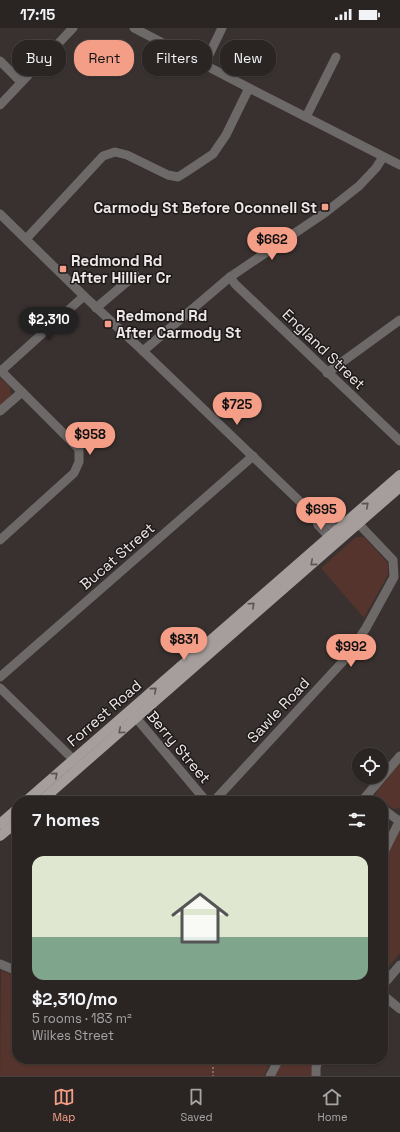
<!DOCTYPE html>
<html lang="en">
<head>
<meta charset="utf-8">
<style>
	:root { --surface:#2a2523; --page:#363130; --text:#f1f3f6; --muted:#a5a5a6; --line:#464241; --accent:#f49e87 }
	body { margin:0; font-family:"Space Grotesk",sans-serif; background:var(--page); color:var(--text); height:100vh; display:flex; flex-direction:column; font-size:15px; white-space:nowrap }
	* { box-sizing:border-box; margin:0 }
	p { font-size:13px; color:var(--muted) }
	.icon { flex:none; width:22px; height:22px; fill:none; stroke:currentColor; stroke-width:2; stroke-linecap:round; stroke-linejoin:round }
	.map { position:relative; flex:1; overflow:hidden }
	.details { position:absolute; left:12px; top:768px; width:376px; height:268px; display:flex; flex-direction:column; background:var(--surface); border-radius:16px; box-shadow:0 1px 3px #0004,0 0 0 1px var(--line) }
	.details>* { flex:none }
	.guide { position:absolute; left:12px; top:12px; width:376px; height:36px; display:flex; gap:8px }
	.controls { position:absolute; left:352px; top:720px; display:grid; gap:8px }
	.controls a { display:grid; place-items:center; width:36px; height:36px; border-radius:50%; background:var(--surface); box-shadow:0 1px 3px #0004,0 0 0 1px var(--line); font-size:20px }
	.price { position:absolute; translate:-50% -34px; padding:0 9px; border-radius:14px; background:var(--accent); color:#111; font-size:13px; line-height:26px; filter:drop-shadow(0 1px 2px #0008) }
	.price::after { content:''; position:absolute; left:50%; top:24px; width:12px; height:9px; margin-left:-6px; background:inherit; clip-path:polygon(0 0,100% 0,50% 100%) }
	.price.on { background:#222; color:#fff }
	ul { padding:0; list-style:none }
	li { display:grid; align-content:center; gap:8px; height:212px; padding:0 20px }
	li+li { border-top:1px solid var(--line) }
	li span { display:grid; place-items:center; height:124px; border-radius:12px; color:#555 }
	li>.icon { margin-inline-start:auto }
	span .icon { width:72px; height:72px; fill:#fffc; stroke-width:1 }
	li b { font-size:17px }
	h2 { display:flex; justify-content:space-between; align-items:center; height:48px; padding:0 20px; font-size:17px }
	.chip { padding:0 14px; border-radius:16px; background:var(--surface); box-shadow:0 1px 3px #0004,0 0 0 1px var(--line); font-size:14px; line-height:36px }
	.chip.on { background:var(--accent); color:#111 }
	.status { display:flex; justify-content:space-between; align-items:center; height:28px; padding:0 20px; background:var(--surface); direction:ltr }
	.status svg { height:11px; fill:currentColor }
	.dock { display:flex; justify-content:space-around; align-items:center; height:56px; border-top:1px solid var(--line); background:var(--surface); font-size:11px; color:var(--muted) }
	.dock a { display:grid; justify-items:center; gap:2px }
	.dock .on { color:var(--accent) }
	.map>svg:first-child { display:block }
	.green { fill:#54342c }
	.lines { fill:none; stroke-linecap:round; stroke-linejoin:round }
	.path { stroke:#8b8483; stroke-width:1.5; stroke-dasharray:2 2; stroke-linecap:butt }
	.minor { stroke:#6c6968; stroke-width:9 }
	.major { stroke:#a59e9c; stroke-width:10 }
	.oneway { stroke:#5a5553 }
	.poi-dot { fill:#f49e87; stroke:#1d1918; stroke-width:1.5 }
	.labels { text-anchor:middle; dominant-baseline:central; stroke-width:3; stroke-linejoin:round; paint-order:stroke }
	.poi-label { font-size:15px; font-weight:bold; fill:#ede8e7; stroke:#1d1918; text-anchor:start }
	.street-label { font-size:15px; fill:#ede8e7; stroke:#1d1918 }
</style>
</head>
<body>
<div class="status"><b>17:15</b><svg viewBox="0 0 49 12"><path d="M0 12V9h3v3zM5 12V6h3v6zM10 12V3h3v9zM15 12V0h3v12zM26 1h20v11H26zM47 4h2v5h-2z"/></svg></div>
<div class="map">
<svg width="400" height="1048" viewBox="0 0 400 1048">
	<rect width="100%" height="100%" fill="#38312f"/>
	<g class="green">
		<path d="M0,350L10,359L11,366L8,371L0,378Z"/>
		<path d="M356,509H364L388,535V547L364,590L321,540Z"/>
		<path d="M400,735V780L393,781L375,767L377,763Z"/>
		<path d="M400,802V925L383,945V835Z"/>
		<path d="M1,942L17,950V1031H272L264,1048H0Z"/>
		<path d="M282,1031H314L311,1041L312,1048H274Z"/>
	</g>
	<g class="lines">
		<path class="path" d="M213,1031V1048"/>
		<g class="minor">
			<path d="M134,0L249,60L400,137"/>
			<path d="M0,33L21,54"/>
			<path d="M204,37L222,0"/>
			<path d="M0,77L73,0"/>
			<path d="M306,89L336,29"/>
			<path d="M0,186L84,268L143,323L316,489L324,491L341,507"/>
			<path d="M26,211L103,128L115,124L127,127L168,147L178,149L186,144L213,126L226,107L249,60"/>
			<path d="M230,249L235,256L400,413"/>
			<path d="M96,280L135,247"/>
			<path d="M143,323L230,249L326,184L359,158L376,140L383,129"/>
			<path d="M0,342L79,421V434L74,445L0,512"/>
			<path d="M1,343L84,268"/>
			<path d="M327,345L400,292"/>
			<path d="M0,383L22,364"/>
			<path d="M316,489L318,497L333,513"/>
			<path d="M0,649L253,428"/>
			<path d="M0,660L78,736"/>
			<path d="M132,685L206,773"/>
			<path d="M214,773L347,629L366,600L394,549L393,532L354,491"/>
			<path d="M362,773L400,728"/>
			<path d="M383,781L399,793"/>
			<path d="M383,826L400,792"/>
			<path d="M0,936L17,943"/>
			<path d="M383,957L400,937"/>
			<path d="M383,967L400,981"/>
			<path d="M270,1048L279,1031"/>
			<path d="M316,1048V1039L319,1031"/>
		</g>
		<g class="major">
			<path d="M26,773L400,447"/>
			<path d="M41,773L400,459"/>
			<path d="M0,796L17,781"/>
			<path d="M0,808L17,794"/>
		</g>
	</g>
	<defs><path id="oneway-chevron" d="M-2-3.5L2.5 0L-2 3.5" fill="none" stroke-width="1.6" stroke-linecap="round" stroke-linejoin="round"/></defs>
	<g class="oneway">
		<use href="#oneway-chevron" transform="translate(366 477) rotate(-41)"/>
		<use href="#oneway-chevron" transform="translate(313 535) rotate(139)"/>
		<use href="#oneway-chevron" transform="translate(252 577) rotate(-42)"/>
		<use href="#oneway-chevron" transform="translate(154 662) rotate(-41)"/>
		<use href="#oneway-chevron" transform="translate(121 703) rotate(139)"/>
		<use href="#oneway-chevron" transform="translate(55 747) rotate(-41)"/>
	</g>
	<g class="poi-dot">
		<rect x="321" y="175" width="8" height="8" rx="2"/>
		<rect x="59" y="237" width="8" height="8" rx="2"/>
		<rect x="104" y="292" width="8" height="8" rx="2"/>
	</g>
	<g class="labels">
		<g class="poi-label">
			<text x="317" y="179" text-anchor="end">Carmody St Before Oconnell St</text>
			<text x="71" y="232">Redmond Rd<tspan x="71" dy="17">After Hillier Cr</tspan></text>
			<text x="116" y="287">Redmond Rd<tspan x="116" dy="17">After Carmody St</tspan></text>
		</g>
		<g class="street-label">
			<text transform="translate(324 321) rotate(44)">England Street</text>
			<text transform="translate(117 528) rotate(-41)">Bucat Street</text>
			<text transform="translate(278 682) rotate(-47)">Sawle Road</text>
			<text transform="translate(104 685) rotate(-41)">Forrest Road</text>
			<text transform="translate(179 719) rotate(50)">Berry Street</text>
		</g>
	</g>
</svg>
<div class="controls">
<a><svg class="icon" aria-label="locate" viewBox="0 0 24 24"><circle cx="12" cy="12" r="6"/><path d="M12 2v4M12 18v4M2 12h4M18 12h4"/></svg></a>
</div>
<b class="price" style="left:272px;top:233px">$662</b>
<b class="price on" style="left:49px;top:313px">$2,310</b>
<b class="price" style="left:237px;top:398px">$725</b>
<b class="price" style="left:90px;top:428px">$958</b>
<b class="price" style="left:321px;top:503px">$695</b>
<b class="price" style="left:184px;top:633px">$831</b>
<b class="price" style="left:351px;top:640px">$992</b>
<div class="guide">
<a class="chip">Buy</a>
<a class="chip on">Rent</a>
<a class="chip">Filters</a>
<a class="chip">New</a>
</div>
<section class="details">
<h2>7 homes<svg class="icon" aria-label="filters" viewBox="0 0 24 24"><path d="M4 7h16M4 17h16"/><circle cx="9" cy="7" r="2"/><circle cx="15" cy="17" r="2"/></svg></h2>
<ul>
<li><span style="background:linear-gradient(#dfe7d0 65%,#7fa58c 0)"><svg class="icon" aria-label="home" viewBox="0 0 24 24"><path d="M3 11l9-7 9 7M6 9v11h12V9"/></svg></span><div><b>$2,310/mo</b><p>5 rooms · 183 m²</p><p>Wilkes Street</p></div></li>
</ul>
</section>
</div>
<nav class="dock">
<a class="on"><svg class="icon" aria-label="map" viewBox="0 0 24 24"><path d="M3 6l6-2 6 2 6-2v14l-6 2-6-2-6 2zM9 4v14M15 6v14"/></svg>Map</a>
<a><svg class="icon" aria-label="saved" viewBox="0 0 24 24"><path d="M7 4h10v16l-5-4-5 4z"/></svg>Saved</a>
<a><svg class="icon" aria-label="home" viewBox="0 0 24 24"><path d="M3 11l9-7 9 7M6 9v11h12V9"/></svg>Home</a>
</nav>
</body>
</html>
